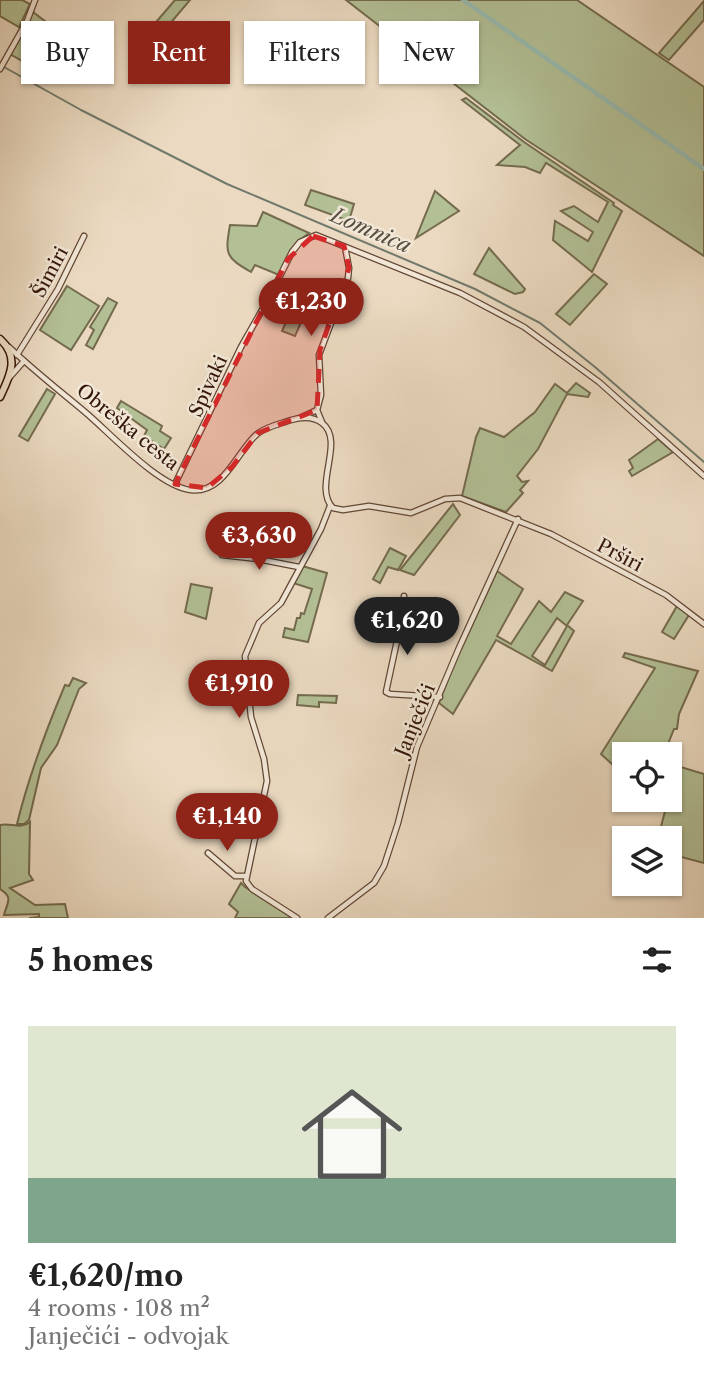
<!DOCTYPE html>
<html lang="en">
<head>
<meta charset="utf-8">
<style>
	:root { --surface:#fff; --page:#f2f2f2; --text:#222; --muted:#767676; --accent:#8f2418 }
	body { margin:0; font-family:"Libre Caslon Text",serif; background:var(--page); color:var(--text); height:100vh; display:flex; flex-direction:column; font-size:26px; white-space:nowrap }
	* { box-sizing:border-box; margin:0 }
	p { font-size:23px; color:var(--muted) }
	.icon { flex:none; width:38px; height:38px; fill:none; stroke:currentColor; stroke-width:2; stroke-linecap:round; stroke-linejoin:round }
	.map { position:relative; height:918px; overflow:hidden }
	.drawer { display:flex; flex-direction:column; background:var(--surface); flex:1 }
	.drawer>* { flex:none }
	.top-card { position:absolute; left:21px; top:21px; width:663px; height:63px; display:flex; gap:14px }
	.fabs { position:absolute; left:612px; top:742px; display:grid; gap:14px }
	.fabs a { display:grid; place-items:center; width:70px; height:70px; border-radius:0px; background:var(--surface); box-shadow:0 2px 5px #0004; font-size:35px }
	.price { position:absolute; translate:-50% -60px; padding:0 16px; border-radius:24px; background:var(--accent); color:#fff; font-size:23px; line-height:46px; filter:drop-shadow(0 2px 4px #0008) }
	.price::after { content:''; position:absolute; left:50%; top:42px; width:21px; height:16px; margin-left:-10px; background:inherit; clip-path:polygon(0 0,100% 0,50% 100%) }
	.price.active { background:#222; color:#fff }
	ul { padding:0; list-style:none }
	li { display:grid; align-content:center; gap:14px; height:371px; padding:0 28px }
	li span { display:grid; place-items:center; height:217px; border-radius:0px; color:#555 }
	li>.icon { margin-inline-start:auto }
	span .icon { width:126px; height:126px; fill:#fffc; stroke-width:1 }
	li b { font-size:30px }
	h2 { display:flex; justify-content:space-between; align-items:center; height:84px; padding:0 28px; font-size:30px }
	.chip { padding:0 24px; border-radius:0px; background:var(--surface); box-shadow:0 2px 5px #0004; font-size:24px; line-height:63px }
	.chip.active { background:var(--accent); color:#fff }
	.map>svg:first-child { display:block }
	.green { fill:#b3c096; stroke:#746b4e; stroke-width:2; fill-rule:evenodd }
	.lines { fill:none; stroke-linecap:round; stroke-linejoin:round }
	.stream { stroke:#70796c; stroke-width:2 }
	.canal { stroke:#98bbb0; stroke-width:4.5 }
	.minor-casing { stroke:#624736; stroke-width:7 }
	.major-casing { stroke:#341607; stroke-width:9 }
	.minor { stroke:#f2e7d7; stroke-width:4.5 }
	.major { stroke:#ebdac1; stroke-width:6 }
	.marked { fill:#d62828; fill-opacity:0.2; stroke:#d62828; stroke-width:5; stroke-dasharray:14 9; stroke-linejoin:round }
	.labels { text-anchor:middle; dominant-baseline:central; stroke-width:5; stroke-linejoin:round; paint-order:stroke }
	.street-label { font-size:19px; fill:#341607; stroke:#f2e7d7 }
	.water-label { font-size:21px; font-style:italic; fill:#575042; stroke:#f2e7d7 }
</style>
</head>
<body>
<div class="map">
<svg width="704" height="918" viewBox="0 0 704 918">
	<rect width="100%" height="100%" fill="#ebdac1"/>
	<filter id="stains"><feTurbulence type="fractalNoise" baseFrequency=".00286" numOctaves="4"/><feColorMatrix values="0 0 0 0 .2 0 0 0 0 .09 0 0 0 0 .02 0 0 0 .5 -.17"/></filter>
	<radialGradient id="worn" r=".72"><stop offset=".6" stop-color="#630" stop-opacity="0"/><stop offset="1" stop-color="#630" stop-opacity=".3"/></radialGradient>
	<g class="green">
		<path d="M0,0H22L30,4L19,27L0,16Z"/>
		<path d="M175,0H190L151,46L138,35L140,32L145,35Z"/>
		<path d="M346,0H577L704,87V256L525,139Z"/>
		<path d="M704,1V20L669,60L659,53Z"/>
		<path d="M33,12L54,28L44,34L24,62L10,54Z"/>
		<path d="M466,98L524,142L614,203L613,205L622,211L592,272L553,240L555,221L588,241L593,232L561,211L574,206L598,222L608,202L546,163L540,173L525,167L497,165L520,145L462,100Z"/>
		<path d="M311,190L354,204L349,221L305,205Z"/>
		<path d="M435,191L459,211L416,238Z"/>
		<path d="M263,212L309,233C292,245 287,257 279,275L255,265L251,272C225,257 225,254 230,225L257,226Z"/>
		<path d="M489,248L525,289L523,292L515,294L474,274Z"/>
		<path d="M594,274L607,284L570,325L556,314Z"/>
		<path d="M309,285L316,289L295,336L282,331L300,291L305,292Z"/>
		<path d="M67,286L99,306L71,350L40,330Z"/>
		<path d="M108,298L117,303L93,349L86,345L94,330L90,327Z"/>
		<path d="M576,383L590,393L588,397L567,394L538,449L517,476L522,482L528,481L520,490L523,493L506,512L462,496L476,437L480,428L504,437L535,412L555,384L567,393Z"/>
		<path d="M47,389L55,394L28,441L19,436Z"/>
		<path d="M121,401L162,426L160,431L171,438L164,449L144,436L147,430L117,408Z"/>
		<path d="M658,439L673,452L632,476L629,471L633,468L629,460Z"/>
		<path d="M453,504L460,515L414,575L400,570Z"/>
		<path d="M390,548L406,556L398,570L388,567L380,583L373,579Z"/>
		<path d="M302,566L327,573L308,642L283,637L285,628L294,630L297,618H300L301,613L304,614L312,589L293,583Z"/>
		<path d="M497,571L523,589L497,636L511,644L539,601L551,612L565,592L583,601L567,625L574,631L552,671L496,640L453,714L439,703L454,664ZM557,618L567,626L545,665L532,656Z"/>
		<path d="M191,584L212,588L206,619L185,612Z"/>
		<path d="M677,606L689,615L674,639L662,632Z"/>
		<path d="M625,653L698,671L679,714L677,729H674L664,754H625V776L601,754L655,668L623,657Z"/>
		<path d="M73,678L86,683L79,689L57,745L41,768L29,820L24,824H17C29,775 46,730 65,685L69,686Z"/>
		<path d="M298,695L337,696L336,703L319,702V707L297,705Z"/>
		<path d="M674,765L704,774V863L670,854V838H658L668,800H670Z"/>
		<path d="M30,822L29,874L33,880L10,888L35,905L65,904L68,918H29L39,917V914L4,915C8,901 13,897 0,889V825C10,822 21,830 30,822Z"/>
		<path d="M241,883L245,887L295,918H235L238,912L229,904Z"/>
	</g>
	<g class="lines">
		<path class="stream" d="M4,67L81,110L227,184L475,289L540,323L595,367L704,462"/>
		<path class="canal" d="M463,0L704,169"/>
		<defs>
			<g id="minor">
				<path d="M0,69L27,21L35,0"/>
				<path d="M9,347C33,370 60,391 85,412C110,433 159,487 191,490C224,494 237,451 257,434C267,426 280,424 291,420C301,417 313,416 322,423C346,441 312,487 333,508L343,510L369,506L411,513L445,499L460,498L551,534L666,595L704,624"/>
				<path d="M17,355L58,289L84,236"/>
				<path d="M9,378L24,361"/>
				<path d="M302,417L317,410"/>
				<path d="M322,422L317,410L321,395L319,355L348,278L349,268L345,247"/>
				<path d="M175,484L241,347L270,296L292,252L300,242L316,235L460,293L524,327L599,382L704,476"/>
				<path d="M222,555L258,559L299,567"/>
				<path d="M404,596V608L386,692L390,694L440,697"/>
				<path d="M208,853L235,876H246"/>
				<path d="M297,918L252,889L246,881L267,781L264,759L251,717L245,656L259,623L281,603L321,529L330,506"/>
				<path d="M328,918L374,883L384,866L398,823L417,747L459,648L518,519"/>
			</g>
			<path id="major" d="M0,339C20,357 10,376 0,397"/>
		</defs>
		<use href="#minor" class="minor-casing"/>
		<use href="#major" class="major-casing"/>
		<use href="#minor" class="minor"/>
		<use href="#major" class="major"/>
	</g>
	<path class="marked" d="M313,236L344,246L349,268L320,350L317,410L258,433L232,467L207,488L175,484L288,259Z"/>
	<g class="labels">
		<g class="street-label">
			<text transform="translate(50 272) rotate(-62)">Šimiri</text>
			<text transform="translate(208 386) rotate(-65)">Spivaki</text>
			<text transform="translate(128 427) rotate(39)">Obreška cesta</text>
			<text transform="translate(620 555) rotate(28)">Prširi</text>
			<text transform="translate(415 720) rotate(-68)">Janječići</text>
		</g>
		<g class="water-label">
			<text transform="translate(371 230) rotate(23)">Lomnica</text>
		</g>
	</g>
	<rect width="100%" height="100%" filter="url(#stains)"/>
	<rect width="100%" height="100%" fill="url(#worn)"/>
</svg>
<div class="fabs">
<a><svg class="icon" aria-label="locate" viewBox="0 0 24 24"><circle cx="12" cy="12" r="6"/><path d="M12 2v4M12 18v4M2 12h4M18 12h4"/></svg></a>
<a><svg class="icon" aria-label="layers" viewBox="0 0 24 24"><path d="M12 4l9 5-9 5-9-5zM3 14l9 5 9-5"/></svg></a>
</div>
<b class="price" style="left:311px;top:338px">€1,230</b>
<b class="price" style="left:259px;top:572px">€3,630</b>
<b class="price active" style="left:407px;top:657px">€1,620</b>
<b class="price" style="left:239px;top:720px">€1,910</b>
<b class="price" style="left:227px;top:853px">€1,140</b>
<div class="top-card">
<a class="chip">Buy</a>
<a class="chip active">Rent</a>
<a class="chip">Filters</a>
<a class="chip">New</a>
</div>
</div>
<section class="drawer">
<h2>5 homes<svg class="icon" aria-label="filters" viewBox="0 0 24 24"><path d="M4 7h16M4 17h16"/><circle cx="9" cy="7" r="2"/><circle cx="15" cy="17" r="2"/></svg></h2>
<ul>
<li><span style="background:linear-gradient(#dfe7d0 70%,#7fa58c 0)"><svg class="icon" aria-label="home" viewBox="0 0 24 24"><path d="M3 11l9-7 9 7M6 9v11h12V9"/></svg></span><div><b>€1,620/mo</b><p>4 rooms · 108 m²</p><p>Janječići - odvojak</p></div></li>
</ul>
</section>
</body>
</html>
